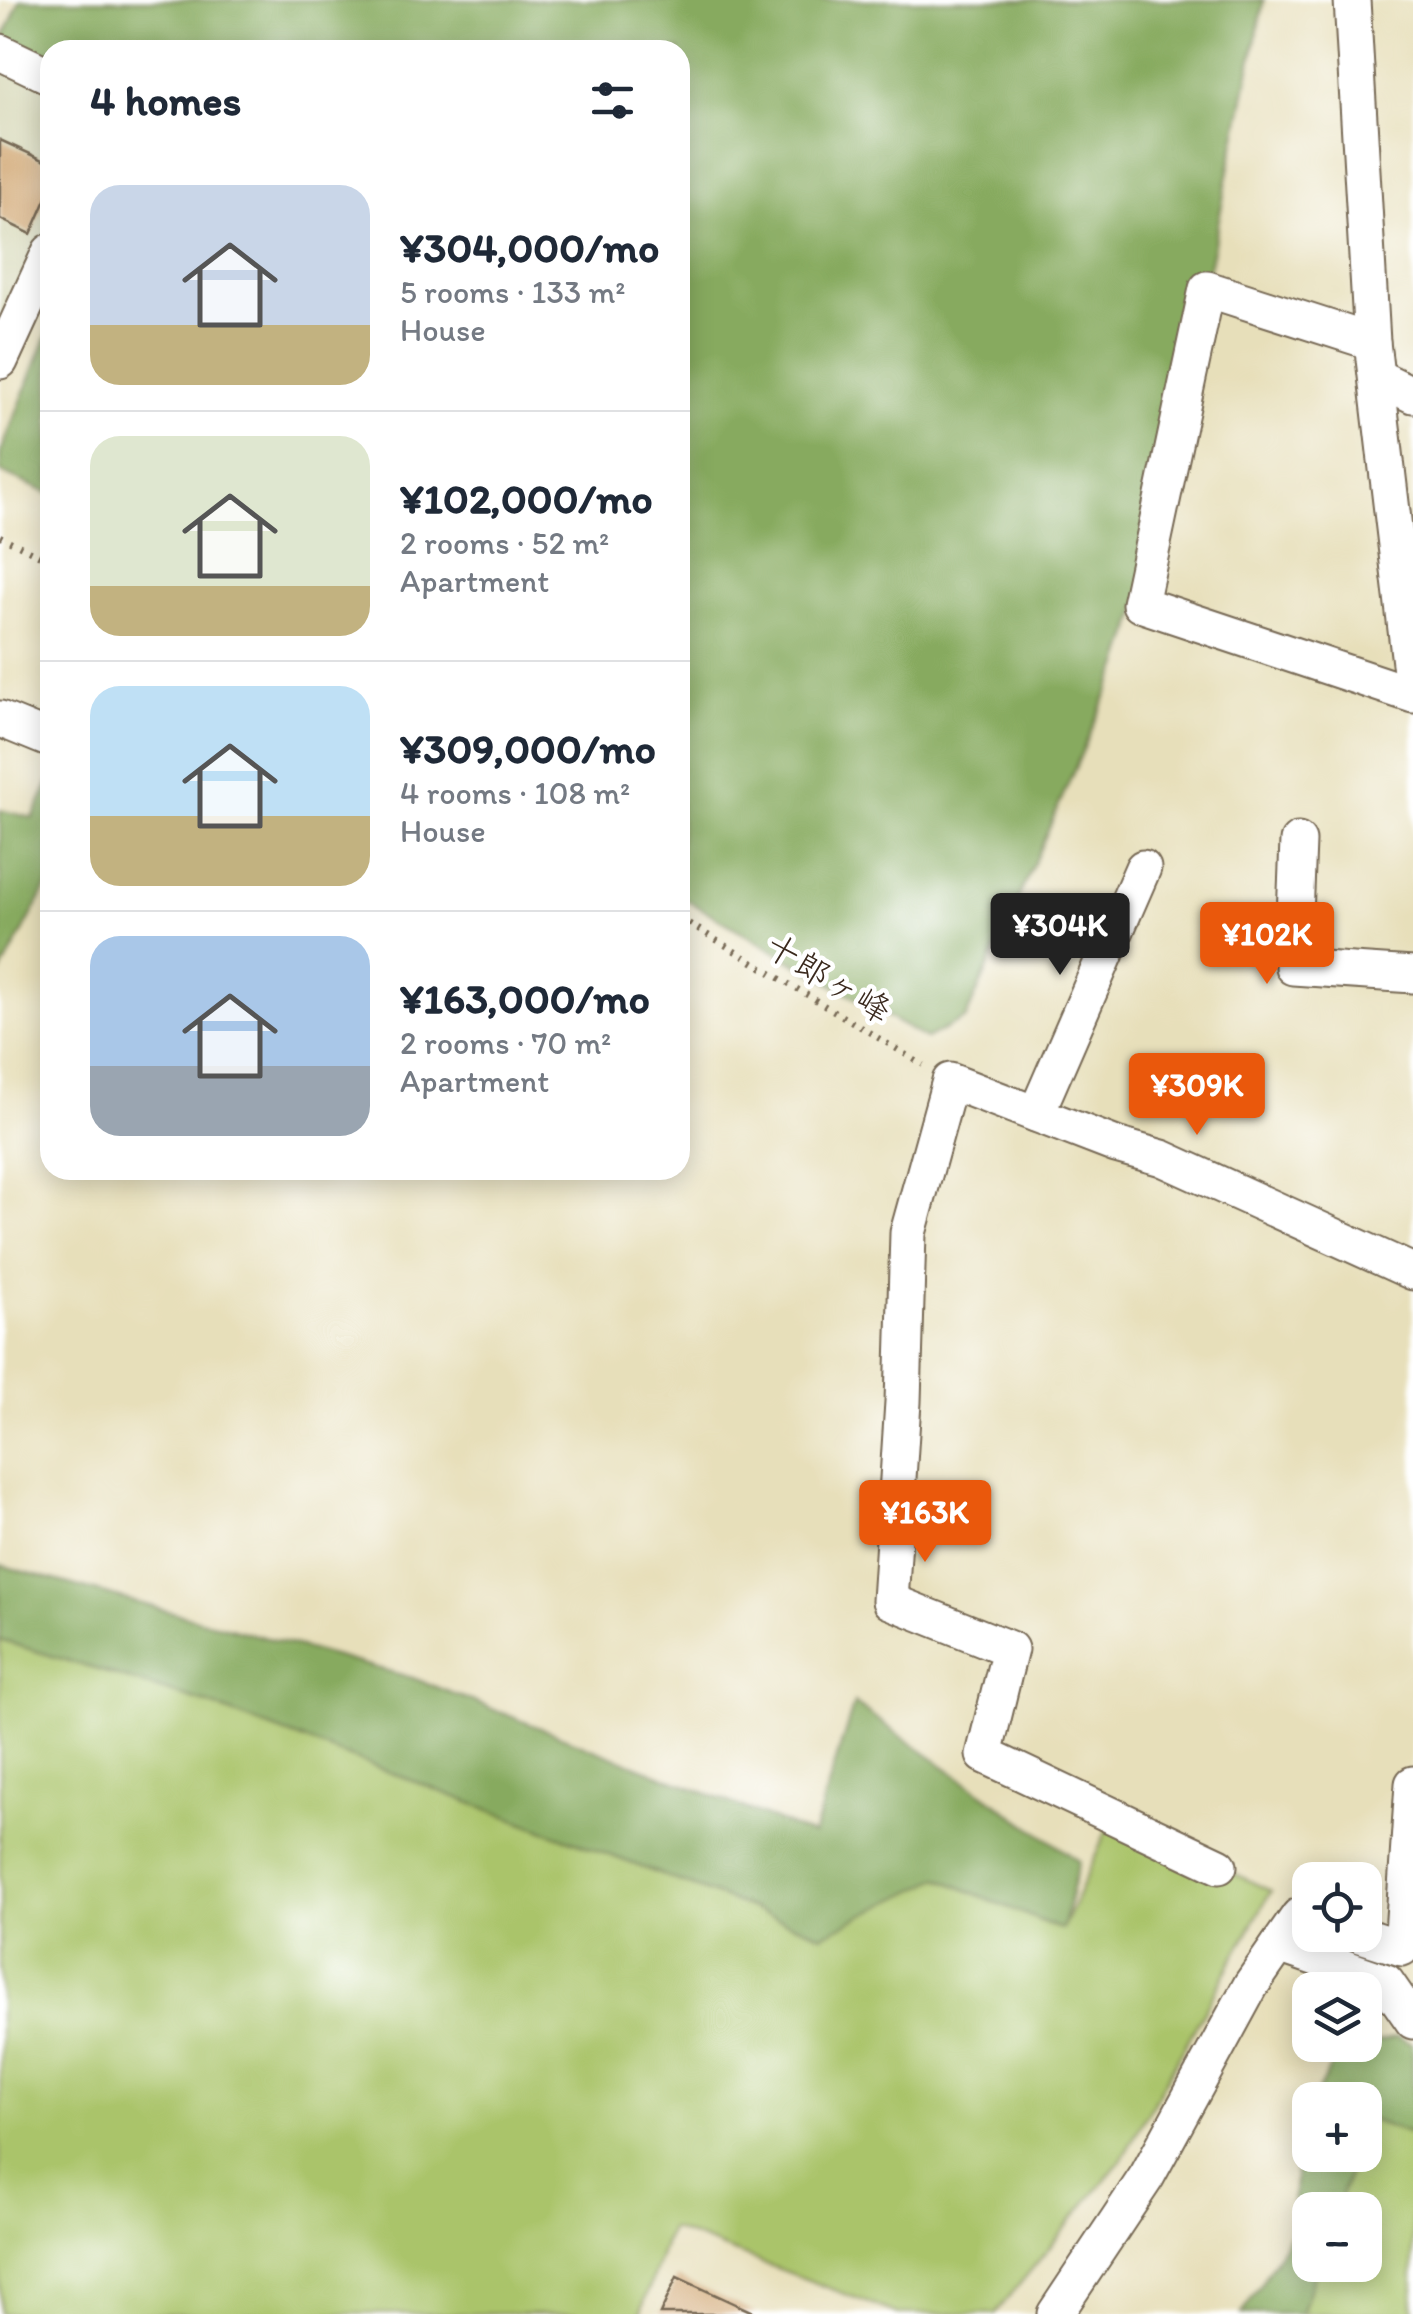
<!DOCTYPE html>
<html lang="en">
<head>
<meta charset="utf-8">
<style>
	:root { --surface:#fff; --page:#f6f6f7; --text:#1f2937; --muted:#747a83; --line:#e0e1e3; --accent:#ea580c }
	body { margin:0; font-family:Itim,"Klee One",sans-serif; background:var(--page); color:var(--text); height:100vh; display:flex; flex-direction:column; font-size:38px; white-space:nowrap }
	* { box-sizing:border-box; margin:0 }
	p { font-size:32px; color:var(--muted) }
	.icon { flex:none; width:55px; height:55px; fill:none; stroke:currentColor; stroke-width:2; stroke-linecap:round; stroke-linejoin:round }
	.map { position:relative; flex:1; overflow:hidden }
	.side { position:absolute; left:40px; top:40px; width:650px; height:1140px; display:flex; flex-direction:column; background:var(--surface); border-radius:30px; box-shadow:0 5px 25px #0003 }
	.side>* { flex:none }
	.tools { position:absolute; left:1292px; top:1862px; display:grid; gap:20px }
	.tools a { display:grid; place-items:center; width:90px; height:90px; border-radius:20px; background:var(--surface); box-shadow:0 5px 25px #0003; font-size:50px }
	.price { position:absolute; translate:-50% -85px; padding:0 22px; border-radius:10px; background:var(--accent); color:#fff; font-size:32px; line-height:65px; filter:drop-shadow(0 2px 5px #0008) }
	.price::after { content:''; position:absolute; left:50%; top:60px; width:30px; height:22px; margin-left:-15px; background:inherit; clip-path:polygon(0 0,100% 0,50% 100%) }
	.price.selected { background:#222; color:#fff }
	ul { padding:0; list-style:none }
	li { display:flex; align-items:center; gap:30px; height:250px; padding:0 50px }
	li+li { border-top:2px solid var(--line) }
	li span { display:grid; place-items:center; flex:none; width:280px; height:200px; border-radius:30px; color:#555 }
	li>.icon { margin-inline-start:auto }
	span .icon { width:120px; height:120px; fill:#fffc; stroke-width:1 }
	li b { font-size:42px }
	h2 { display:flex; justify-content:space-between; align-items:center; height:120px; padding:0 50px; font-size:42px }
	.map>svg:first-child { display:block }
	.built { fill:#d6d7b6 }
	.green { fill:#aac46a; stroke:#727744; stroke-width:2.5 }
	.forest { fill:#87aa5e; stroke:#616a3e; stroke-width:2.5 }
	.building { fill:#d1a874 }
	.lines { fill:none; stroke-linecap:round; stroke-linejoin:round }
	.street-casing { stroke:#776955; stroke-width:39 }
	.path { stroke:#776955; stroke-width:6; stroke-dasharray:2.5 8; stroke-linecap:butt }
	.street { stroke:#fff; stroke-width:35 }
	.labels { text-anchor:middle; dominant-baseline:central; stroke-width:9; stroke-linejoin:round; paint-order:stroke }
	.street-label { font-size:35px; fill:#3b2a1e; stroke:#fff }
</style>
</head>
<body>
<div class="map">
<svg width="1413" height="2314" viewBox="0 0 1413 2314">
	<rect width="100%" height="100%" fill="#fff"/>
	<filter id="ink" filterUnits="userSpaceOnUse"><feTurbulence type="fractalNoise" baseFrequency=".01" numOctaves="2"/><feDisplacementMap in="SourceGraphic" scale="20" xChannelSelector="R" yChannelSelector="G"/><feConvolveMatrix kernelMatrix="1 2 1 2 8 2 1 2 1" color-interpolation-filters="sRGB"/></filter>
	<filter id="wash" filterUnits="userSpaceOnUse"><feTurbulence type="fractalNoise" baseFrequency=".0048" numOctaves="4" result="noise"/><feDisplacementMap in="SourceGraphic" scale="40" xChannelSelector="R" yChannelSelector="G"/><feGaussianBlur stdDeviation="2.25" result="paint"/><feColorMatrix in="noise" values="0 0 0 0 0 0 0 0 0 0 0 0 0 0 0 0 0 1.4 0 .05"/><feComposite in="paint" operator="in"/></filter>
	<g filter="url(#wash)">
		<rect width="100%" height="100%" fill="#e7dfba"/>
		<path class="built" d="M0,67L50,90V246L0,358Z"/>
		<g class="green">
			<path d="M0,1640L206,1703L822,1935L939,1878L1062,1930L1113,1816L1271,1891L1122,2159L995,2314H898L670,2228L640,2314H0Z"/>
			<path d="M1367,2119L1413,2135V2314H1301L1317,2265H1365V2210H1336L1355,2155H1365Z"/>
		</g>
		<g class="forest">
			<path d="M20,0H1264L1140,604L1120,665L966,1018L926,1039L680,896V50H50V60L4,37Z"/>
			<path d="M50,328V494L0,472V454Z"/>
			<path d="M50,781V881L0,975V810L33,818Z"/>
			<path d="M0,1565L413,1678L813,1835L854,1703L1079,1861L1062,1930L939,1878L822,1935L206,1703L0,1640Z"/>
			<path d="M1396,2037L1413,2044V2135L1368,2119L1365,2125V2100H1313L1338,2053Z"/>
			<path d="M1310,2106V2155H1355L1336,2210H1310V2265H1317L1301,2314H1242L1291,2234L1299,2126Z"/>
		</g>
		<g id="blocks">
			<g class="building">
				<path d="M0,140L50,163V191L31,234L0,219Z"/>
				<path d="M677,2277L757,2314H660Z"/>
			</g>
		</g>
	</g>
	<g filter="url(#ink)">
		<use href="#blocks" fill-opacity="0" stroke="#776955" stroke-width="2.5"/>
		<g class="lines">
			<defs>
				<g id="street">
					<path d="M1352,0L1372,342L1413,689"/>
					<path d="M0,52L50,76"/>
					<path d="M1372,342L1207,289L1140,604L1413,695"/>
					<path d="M0,361L50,252"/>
					<path d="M1377,377L1413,395"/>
					<path d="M0,719L49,739"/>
					<path d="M1298,841L1293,967L1413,975"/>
					<path d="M1036,1114L1143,868"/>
					<path d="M1219,1866L984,1755L1010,1649L890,1601L903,1402L908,1233L950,1081L1116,1145L1162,1158L1413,1272"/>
					<path d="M1361,1935L1402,1948L1413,1784"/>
					<path d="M1279,1945L1386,1982L1413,2021"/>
					<path d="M1055,2314L1147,2176L1251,1985L1299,1916L1310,1919"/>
				</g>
			</defs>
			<use href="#street" class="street-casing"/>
			<g class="path">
				<path d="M0,536L50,561"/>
				<path d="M680,918L923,1065"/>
			</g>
			<use href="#street" class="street"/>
		</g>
	</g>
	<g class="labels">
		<g class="street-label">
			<text transform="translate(828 978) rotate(31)">十郎ヶ峰</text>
		</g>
	</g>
</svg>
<div class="tools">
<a><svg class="icon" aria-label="locate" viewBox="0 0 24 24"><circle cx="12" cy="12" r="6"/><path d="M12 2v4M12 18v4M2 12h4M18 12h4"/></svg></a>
<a><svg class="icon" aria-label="layers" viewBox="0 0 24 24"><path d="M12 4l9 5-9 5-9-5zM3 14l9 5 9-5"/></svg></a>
<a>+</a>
<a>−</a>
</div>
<b class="price selected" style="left:1060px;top:978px">¥304K</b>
<b class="price" style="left:1267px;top:987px">¥102K</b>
<b class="price" style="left:1197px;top:1138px">¥309K</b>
<b class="price" style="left:925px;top:1565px">¥163K</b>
<section class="side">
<h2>4 homes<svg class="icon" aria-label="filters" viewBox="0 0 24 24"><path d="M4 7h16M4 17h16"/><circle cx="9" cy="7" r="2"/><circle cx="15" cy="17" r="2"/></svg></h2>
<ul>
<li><span style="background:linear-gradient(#c9d6e8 70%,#c2b280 0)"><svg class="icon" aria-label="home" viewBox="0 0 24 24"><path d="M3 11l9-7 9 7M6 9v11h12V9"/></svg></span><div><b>¥304,000/mo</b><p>5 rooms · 133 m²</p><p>House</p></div></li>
<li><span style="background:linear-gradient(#dfe7d0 75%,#c2b280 0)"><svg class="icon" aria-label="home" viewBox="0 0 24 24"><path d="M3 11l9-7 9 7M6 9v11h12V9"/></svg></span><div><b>¥102,000/mo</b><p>2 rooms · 52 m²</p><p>Apartment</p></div></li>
<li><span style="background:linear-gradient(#bfe0f5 65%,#c2b280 0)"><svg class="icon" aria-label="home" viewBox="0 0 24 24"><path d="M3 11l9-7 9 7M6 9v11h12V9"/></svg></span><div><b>¥309,000/mo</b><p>4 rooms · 108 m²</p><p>House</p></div></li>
<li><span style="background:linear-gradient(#a9c7e8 65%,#9aa5b1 0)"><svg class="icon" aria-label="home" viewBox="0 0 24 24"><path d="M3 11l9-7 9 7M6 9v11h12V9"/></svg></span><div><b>¥163,000/mo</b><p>2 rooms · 70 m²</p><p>Apartment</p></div></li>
</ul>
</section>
</div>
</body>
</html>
